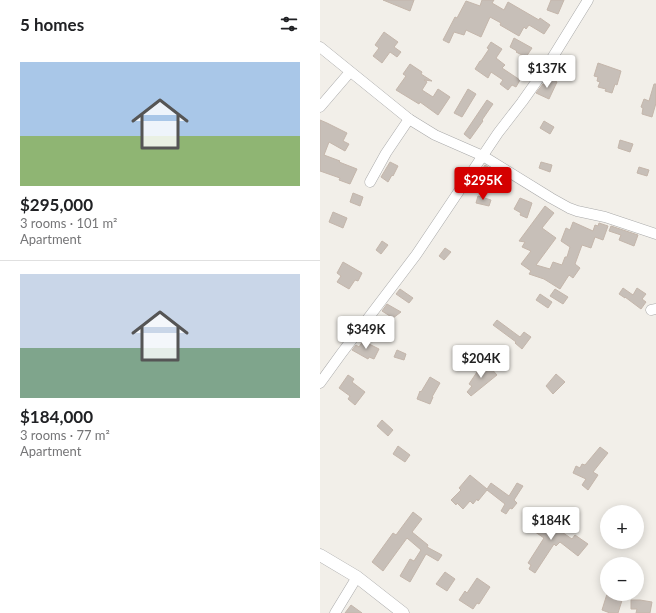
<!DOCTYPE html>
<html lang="en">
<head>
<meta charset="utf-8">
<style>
	:root { --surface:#fff; --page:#f6f6f6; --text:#202124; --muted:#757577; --line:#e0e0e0; --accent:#d40000 }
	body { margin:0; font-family:Lato,sans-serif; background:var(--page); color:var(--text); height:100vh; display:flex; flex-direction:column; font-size:15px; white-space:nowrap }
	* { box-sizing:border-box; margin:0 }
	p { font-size:13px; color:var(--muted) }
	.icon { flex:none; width:22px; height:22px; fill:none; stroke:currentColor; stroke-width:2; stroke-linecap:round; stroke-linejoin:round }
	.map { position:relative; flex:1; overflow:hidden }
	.details { display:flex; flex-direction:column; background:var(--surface); width:320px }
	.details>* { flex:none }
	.buttons { position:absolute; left:280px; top:505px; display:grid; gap:8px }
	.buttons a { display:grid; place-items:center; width:44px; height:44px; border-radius:50%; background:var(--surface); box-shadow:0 2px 10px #0003; font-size:20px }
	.price { position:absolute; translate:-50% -34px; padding:0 9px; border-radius:4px; background:#fff; color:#222; font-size:13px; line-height:26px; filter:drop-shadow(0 1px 2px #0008) }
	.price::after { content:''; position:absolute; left:50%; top:24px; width:12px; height:9px; margin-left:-6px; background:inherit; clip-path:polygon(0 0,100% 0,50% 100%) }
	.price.active { background:var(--accent); color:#fff }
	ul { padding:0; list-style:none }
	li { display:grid; align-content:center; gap:8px; height:212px; padding:0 20px }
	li+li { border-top:1px solid var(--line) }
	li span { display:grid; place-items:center; height:124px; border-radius:0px; color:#555 }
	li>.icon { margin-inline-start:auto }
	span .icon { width:72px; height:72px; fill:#fffc; stroke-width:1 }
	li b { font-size:17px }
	h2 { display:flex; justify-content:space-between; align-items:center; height:48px; padding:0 20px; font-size:17px }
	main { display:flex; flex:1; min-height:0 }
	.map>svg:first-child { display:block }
	.building { fill:#c7bfb8; stroke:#c4b6ab }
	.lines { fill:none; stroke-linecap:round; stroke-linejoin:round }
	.minor-casing { stroke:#a9a9a9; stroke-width:11 }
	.tertiary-casing { stroke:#a9a9a9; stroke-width:13 }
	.minor { stroke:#fff; stroke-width:10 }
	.tertiary { stroke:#fff; stroke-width:12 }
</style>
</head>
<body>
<main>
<section class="details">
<h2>5 homes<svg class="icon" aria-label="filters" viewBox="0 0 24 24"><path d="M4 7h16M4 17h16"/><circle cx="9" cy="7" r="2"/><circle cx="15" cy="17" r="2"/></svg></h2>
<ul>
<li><span style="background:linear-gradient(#a9c7e8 60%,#8fb573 0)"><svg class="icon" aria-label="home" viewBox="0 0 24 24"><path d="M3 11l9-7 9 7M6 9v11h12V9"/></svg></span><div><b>$295,000</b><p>3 rooms · 101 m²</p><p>Apartment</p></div></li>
<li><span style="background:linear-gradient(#c9d6e8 60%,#7fa58c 0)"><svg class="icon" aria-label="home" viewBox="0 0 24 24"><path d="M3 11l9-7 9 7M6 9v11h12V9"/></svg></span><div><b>$184,000</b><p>3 rooms · 77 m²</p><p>Apartment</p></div></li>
</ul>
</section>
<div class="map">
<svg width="336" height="613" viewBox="0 0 336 613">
	<rect width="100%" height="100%" fill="#f2efe9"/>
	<g class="building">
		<path d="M63,0H94L90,11Z"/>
		<path d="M162,0H174L172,3L184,10L188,2L219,20L220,18L230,25L224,34L209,25L206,29L204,27L199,36L180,25L181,23L170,17L161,37L146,30L144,35L134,32L129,43L123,40L135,17L137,18L146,1L160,6Z"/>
		<path d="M231,0H244L238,14L227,10Z"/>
		<path d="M64,32L78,42L74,47L81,52L77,57L70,52L62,63L53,56L59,48L55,45Z"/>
		<path d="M194,38L212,48L206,57L196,52L197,51L190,47Z"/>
		<path d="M171,42L182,49L176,58L185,65L182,68L200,80L196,87L192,85L188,90L180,84L183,80L171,72L168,78L155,69L160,61H161L169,49L167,48Z"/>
		<path d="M278,63L301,71L297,85L295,84L292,93L285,91L286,89L278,87L280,82L277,81L278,77L274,76Z"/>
		<path d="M90,64L102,72L101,74L112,81L104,80L107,82L102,90L113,97L118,89L130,97L118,115L100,102L99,104L76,90L86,76L83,74Z"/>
		<path d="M231,79L237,82L229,99L216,93L223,84L228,86Z"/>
		<path d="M334,84H336V103L332,117L322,114L323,108L321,107L324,99L329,101Z"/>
		<path d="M148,89L156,94L142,117L134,113Z"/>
		<path d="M167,100L173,104L162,120L163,121L150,139L144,134Z"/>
		<path d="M0,120L7,123L27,133L23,141L29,144L25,151L9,142L4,155L20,161L19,162L37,169L30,184L19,180L20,178L0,171Z"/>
		<path d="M224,121L234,127L230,134L220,128Z"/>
		<path d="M300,140L313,144L310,152L298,148Z"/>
		<path d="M70,162L78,166L73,176L72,175L68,182L61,177Z"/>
		<path d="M221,162L232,165L230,172L219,168Z"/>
		<path d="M165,165L176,172L174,175L168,172L165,176L160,173Z"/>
		<path d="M319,167L329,170L327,176L317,173Z"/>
		<path d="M33,193L43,197L40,206L30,202Z"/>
		<path d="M158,196L171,200L169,206L156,203Z"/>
		<path d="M200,198L212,203L207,218L200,215L201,213L194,209Z"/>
		<path d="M225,206L234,213L222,228L236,238L216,265L230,269L233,262L242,265L245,257H247L250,247L241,241L246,228L250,230L253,222L273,231L275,225L278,226L279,223L288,226L283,240L275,237L271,248L262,245L255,264L260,268L253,278L249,275L240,289L224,279L209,274L211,271L201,264L211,251L202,247L205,242L199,241Z"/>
		<path d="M13,212L27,218L23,228L9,222Z"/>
		<path d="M291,226L318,235L314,246L299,240L301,235L289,231Z"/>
		<path d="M62,241L68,245L61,254L56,250Z"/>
		<path d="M125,248L131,252L124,260L119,256Z"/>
		<path d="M23,262L42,273L38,281L35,280L29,289L17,282L21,276L17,273Z"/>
		<path d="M303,288L313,295L317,288L326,294L322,299L326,302L321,309L305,297V298L299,294Z"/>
		<path d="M80,289L93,298L89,303L76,294Z"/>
		<path d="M235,289L248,297L243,304L230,296Z"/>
		<path d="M220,294L232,302L228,308L216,300Z"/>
		<path d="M67,304L81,312L73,318L62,311Z"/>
		<path d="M177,320L200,337L204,332L211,337L202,349L195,343L196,342L173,325Z"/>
		<path d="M43,341L59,349L54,359L49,357L48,359L32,350L36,345L39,347Z"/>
		<path d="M77,350L86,354L84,360L74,357Z"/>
		<path d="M168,365L177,375L151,396L147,392L152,386L149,384L159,369L161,370Z"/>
		<path d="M236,374L245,382L233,394L226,386Z"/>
		<path d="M28,375L34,379L32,382L45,392L35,405L28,399L30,396L19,388Z"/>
		<path d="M110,377L120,383L112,397H113L110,404L97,399L100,391L101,392Z"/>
		<path d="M62,420L73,430L68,436L57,426Z"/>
		<path d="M78,446L90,455L85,462L73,454Z"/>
		<path d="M280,447L288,453L273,472L278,475L268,490L262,485L266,479L253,473L256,466L260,468L262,464L265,465Z"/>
		<path d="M150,475L167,489L171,483L189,496L197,483L203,486L194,500L197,503L192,509L190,508L186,514L181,511L185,504L167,490L158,501L157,499L153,504L150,501L143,509L137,503L136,505L131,500L141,490L139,488Z"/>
		<path d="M93,512L102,519L92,532L108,545L107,547L122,555L118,561L106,554L90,582L80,576L90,559L94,561L101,550L87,538L63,571L52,562L73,533L76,535Z"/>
		<path d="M214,513L252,539L255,535L268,544L258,556L240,542L236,546L234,544L215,573L209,569L211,565L208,563L224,538L205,525Z"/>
		<path d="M125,572L135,579L127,591L116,584Z"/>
		<path d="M157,578L170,587L159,604L157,603L153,609L139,600L145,591L147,593Z"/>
		<path d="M287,594H304L298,613H290L282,610Z"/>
		<path d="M311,600H320L332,602L330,613H316L317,609H311Z"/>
		<path d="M31,605L42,613H25Z"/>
	</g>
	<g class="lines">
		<defs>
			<g id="minor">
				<path d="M0,47L89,119L115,135L163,156L231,198L249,208L257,211L285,217L336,234"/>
				<path d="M0,107L30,72"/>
				<path d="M50,182L66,153L89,119"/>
				<path d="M331,310L336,309"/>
				<path d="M0,383L21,354L96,255L178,133L202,102L226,68L268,0"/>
				<path d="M15,613L37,577"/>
			</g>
			<path id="tertiary" d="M0,555L37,577L83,613"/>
		</defs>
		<use href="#minor" class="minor-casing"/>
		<use href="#tertiary" class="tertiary-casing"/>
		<use href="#minor" class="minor"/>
		<use href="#tertiary" class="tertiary"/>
	</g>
</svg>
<div class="buttons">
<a>+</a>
<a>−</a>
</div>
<b class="price" style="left:227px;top:89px">$137K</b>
<b class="price active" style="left:163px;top:201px">$295K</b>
<b class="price" style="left:46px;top:350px">$349K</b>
<b class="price" style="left:161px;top:379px">$204K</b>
<b class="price" style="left:231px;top:541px">$184K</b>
</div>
</main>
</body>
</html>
